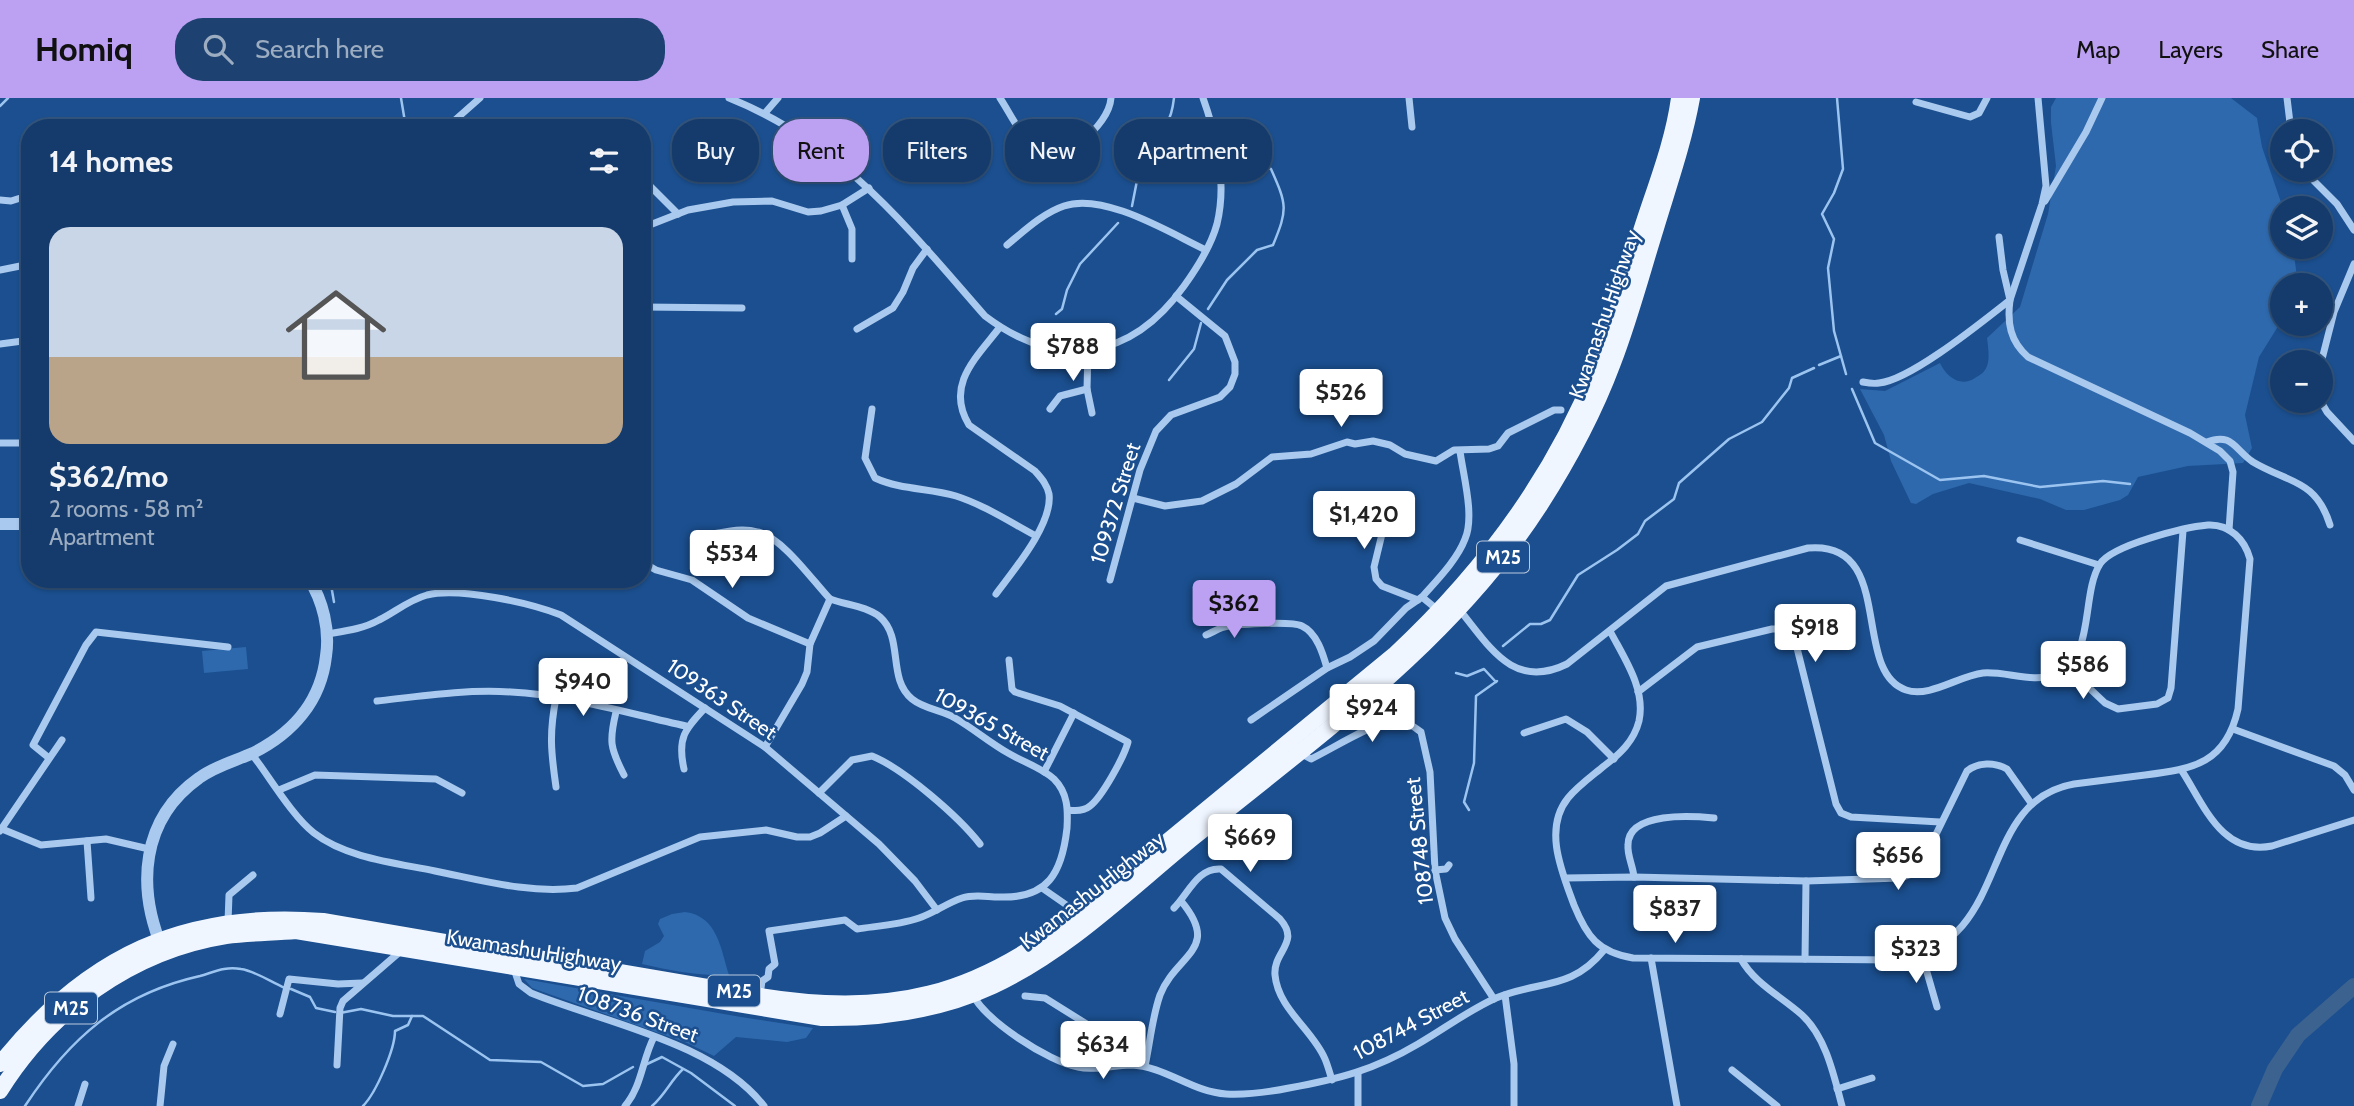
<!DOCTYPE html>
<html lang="en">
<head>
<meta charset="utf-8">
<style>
	:root { --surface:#143b6b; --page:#1d4271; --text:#f1f3f6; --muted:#9dadc1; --line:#33557e; --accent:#bca0f2 }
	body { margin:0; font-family:Cabin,sans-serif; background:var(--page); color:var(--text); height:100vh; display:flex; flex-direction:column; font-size:26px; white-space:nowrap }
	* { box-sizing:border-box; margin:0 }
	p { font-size:23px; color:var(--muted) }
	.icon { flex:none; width:38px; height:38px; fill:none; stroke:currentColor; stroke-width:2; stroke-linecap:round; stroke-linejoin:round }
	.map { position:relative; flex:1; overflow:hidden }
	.panel { position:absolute; left:21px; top:21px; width:630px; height:469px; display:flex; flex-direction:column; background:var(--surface); border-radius:28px; box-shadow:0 2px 5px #0004,0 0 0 2px var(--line) }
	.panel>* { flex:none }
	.banner { position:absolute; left:672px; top:21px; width:665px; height:63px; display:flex; gap:14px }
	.controls { position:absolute; left:2270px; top:21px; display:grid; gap:14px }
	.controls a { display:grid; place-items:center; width:63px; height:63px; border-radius:50%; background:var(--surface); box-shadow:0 2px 5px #0004,0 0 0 2px var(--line); font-size:35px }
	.price { position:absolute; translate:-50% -60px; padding:0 16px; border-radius:7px; background:#fff; color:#222; font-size:23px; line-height:46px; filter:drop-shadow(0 2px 4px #0008) }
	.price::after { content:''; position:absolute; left:50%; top:42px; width:21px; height:16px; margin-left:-10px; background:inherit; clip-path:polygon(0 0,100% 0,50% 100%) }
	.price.selected { background:var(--accent); color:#111 }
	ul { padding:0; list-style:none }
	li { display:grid; align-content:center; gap:14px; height:371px; padding:0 28px }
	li+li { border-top:2px solid var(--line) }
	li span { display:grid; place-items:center; height:217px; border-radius:21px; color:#555 }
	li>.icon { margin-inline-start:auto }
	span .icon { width:126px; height:126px; fill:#fffc; stroke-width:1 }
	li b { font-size:30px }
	h2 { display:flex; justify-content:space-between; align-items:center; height:84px; padding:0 28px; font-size:30px }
	.chip { padding:0 24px; border-radius:28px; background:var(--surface); box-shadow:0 2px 5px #0004,0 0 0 2px var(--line); font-size:24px; line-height:63px }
	.chip.selected { background:var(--accent); color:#111 }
	header { display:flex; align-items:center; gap:42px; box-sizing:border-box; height:98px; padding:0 35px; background:var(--accent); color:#111 }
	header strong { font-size:33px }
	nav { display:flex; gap:38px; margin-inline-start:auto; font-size:24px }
	.search { width:490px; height:63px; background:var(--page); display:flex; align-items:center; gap:18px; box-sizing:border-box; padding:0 24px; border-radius:28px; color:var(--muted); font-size:26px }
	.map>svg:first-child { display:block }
	.green { fill:#2e69ad }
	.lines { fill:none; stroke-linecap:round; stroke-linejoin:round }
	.stream { stroke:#9cc4f0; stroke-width:2.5 }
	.river { stroke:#3c6290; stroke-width:16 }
	.minor { stroke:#a9c9ee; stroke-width:7 }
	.tertiary { stroke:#a9c9ee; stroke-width:12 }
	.primary { stroke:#f0f6ff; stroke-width:16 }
	.labels { text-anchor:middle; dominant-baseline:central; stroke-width:5; stroke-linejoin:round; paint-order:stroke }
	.shield { fill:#1b4f8f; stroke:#bbcadd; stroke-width:2 }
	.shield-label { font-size:19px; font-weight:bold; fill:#fff }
	.street-label { font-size:21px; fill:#fff; stroke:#1b4f8f }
</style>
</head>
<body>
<header>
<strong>Homiq</strong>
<div class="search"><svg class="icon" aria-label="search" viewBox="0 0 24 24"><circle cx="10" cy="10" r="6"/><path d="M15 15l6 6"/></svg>Search here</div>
<nav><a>Map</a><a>Layers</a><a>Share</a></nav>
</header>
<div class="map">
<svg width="2354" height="1008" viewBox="0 0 2354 1008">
	<rect width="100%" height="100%" fill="#1b4f8f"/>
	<g class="green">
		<path d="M2056,0H2231L2257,20L2262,49L2283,110L2282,149H2293L2297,179L2294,187H2282V222L2259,259L2245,317L2252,350L2243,365L2188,368L2138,379L2128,397L2120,402L2084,412H2066L2040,401L1969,385L1933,396L1916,406L1911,405L1891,363L1884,337L1860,291L1885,293L1940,265C1946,278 1960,290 1975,280C1980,277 1985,274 1987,268C1990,260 1988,248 1987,240L2020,209L2048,116L2056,68L2051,25V9Z"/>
		<path d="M246,549L248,571L204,575L202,553Z"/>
		<path d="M685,814C718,818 721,852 729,877C699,878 672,873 642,866L645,853L660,844L664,838L658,826L660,821L672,816Z"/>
		<path d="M524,881L741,919L813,930L806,940L787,944L736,939L714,958L687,945L532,890Z"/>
	</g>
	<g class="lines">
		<g class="stream">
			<path d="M401,0L406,30"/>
			<path d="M1837,0L1843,71L1834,95L1822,116L1834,141L1828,170L1834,233L1846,276"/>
			<path d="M0,8L8,0"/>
			<path d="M1132,108L1145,42C1166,30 1171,25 1174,0"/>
			<path d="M1208,211L1227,182L1257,152L1273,147C1288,111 1287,107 1271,71L1238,59L1226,44"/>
			<path d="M1056,216L1062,211L1067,192L1080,166L1118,125"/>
			<path d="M1819,267L1841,258"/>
			<path d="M1169,282L1194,251L1201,225"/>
			<path d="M1852,291L1875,345L1940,382L1984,378L2040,389L2103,383L2130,386"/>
			<path d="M330,481L334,504"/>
			<path d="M1503,548L1530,526H1541L1550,522L1578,477L1617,452L1638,436L1645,423L1674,401L1679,385L1729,341L1762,324L1789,290L1792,280L1814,270"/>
			<path d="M1456,575L1467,578L1484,571L1496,584"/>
			<path d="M1469,712L1464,704L1474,665L1476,598L1497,583"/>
			<path d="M291,891L310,899L316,910L335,914"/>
			<path d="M340,915L361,911L393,918H423L490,962L541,964L583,988L603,986L633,969"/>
			<path d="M645,967L662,959L691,975L735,1008"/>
			<path d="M25,1008C69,941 119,896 200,878C214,874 225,868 241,871C255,873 271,884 285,890"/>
			<path d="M363,1008C376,995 395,951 395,933L408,927L412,918"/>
			<path d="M652,1008C665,997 671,982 683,971"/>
		</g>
		<path class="river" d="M2259,1008L2275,971L2298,937L2354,888"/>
		<g class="minor">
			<path d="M729,0C842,45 907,129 985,218C1058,273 1131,262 1184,188C1197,170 1211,148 1217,126C1227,85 1217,39 1203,0"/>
			<path d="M1000,0C1010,15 1020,38 1035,48C1062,68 1109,28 1111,0"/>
			<path d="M1409,0L1412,29"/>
			<path d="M2038,0L2046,88L2042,106L2010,202C2007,225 2010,243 2028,259L2190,335L2220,353L2230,363L2233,374L2229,432"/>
			<path d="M2287,0L2291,33"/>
			<path d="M1916,4L1970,19L1979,15L1987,0"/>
			<path d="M765,15L778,0"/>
			<path d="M446,30L480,0"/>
			<path d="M2303,72L2337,106L2354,132"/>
			<path d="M642,80L678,116"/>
			<path d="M0,102L11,103L30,97"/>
			<path d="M2045,103L2086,34L2102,0"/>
			<path d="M842,107L852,131V161"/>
			<path d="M642,130L688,112L733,104L772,103L808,114L821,113L842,107L869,90"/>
			<path d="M1007,147C1024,133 1043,115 1064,108C1104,94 1170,135 1206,152"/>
			<path d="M0,172L30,166"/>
			<path d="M642,209L742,210"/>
			<path d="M857,231L893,210L903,194L913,170L927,151"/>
			<path d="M0,246L30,242"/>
			<path d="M1088,252L1087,291L1092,315"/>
			<path d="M2320,269L2334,214L2354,166"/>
			<path d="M1863,284C1868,285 1874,286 1879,285C1911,282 1983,223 2010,202L2003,172L1999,139"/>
			<path d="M642,295L645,290"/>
			<path d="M2320,302L2327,314L2354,343"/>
			<path d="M872,311L865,360L875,380C901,392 930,390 956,398C984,407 1010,424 1036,438"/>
			<path d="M1050,311L1060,298L1087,291"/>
			<path d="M2207,344C2232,334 2235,352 2253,364C2288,385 2316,381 2330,427"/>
			<path d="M0,345H30"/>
			<path d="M1133,400L1165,408L1202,403L1236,386L1272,359L1311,356L1347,344L1355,346L1373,343L1390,347L1405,356L1436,363L1454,352L1489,351L1498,348L1508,335L1554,312H1561"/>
			<path d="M1379,411L1382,436L1374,469L1376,481L1382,488L1418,502"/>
			<path d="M708,437C724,434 741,429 758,434C783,440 812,482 830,501L810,546L807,574L802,586L765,649"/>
			<path d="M2020,442L2099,467"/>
			<path d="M642,464L656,472L692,482L748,520L810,546"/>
			<path d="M1110,482L1140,372L1156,333L1171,317L1220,299L1230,289L1235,276V264L1225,238L1176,198"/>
			<path d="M996,496C1013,473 1053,426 1049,396C1047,386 1041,380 1035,373L969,327C945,287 976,260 1000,229"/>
			<path d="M1422,499C1437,482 1457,462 1465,441C1475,418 1463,377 1460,353"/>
			<path d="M1458,510C1489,547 1512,593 1567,566L1666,488L1808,450C1897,442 1850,573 1906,592C1930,600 1958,578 1983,575C2007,573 2033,586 2057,576C2095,560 2081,496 2100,466C2112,447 2185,429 2208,427C2230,426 2245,442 2250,461L2238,611C2226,665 2194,671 2145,677C2121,680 2097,683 2074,686C1974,704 2015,844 1898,862L1633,860C1598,854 1587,839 1574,807C1562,774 1543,731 1568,700C1578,688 1592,678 1604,668C1620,656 1634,643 1639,623C1646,591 1624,560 1610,533"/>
			<path d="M327,536C345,533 363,531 379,522C395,514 409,502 427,497C460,489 530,505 561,517L765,649L879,746L915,783L937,812"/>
			<path d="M1206,537C1211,535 1216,532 1221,530C1233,526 1291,523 1302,528C1317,535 1323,556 1327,570"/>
			<path d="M1009,562L1012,591L1015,594L1060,608L1128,644C1124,659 1102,699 1090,708C1084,713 1075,713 1068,712"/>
			<path d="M2067,569L2105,605L2118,611L2157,606L2168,600L2171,590L2183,433"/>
			<path d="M1638,594L1697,549L1772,531H1784L1795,542L1836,706L1841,715L1851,719L1940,724"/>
			<path d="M556,600C549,635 551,654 556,689"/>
			<path d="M377,603C421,598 467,591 511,594C569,597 630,616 686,628"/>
			<path d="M616,614C609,643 610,650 624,677"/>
			<path d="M1251,622L1327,570L1350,559L1374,543L1406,510L1422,499L1439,513"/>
			<path d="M2233,631L2334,668L2345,677L2354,692"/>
			<path d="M1524,635L1566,621L1587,634L1614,661"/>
			<path d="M1298,654L1311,661C1330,652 1373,625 1391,623C1401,622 1413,627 1421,634L1430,674L1435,772L1445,820L1455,841L1494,901"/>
			<path d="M251,655C269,678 292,718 314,735C346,760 396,765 435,773C481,782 529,796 577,790L700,739L766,732L797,739H810L820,735L846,718"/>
			<path d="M49,660L33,647L86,547L96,534L228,549"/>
			<path d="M684,671C677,640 685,631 705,610"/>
			<path d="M2182,673C2204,707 2222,758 2272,748L2354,722"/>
			<path d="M1044,674L1074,615"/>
			<path d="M279,692L315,677L436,681L462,695"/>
			<path d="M819,695L852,662L872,658C904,671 959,719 980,746"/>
			<path d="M2,731L41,747L106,741L149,751"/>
			<path d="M0,733L62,642"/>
			<path d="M87,743L91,800"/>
			<path d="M1435,772L1446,771L1449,767"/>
			<path d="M1634,779C1633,768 1627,757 1628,747C1628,713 1693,718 1714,720"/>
			<path d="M1565,780L1634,779L1806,783L1900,780L1915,775L1919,771L1967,673C1978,664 1995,664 2007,671L2031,705"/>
			<path d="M1042,790L1078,815"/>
			<path d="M1174,810C1188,796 1198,769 1221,771L1280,821C1301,845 1273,853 1275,877C1278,911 1313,932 1325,961C1328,968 1330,976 1332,982"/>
			<path d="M228,824L229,797L253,777"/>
			<path d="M1922,857L1937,909"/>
			<path d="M1651,860L1677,1008"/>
			<path d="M1741,861C1754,885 1782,899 1802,917C1826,939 1834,978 1842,1008"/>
			<path d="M1805,861L1806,783"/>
			<path d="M514,871L519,886L531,895C605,925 714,944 764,1008"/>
			<path d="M972,895C984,922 1049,964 1078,969C1095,973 1113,967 1131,967C1165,968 1192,994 1226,996C1247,997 1269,994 1289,990C1339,981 1374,972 1418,946C1444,931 1469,912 1496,900C1539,882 1571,893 1604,852"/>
			<path d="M760,897L762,883L768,879L769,871L775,866L769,833L845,822L857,831C877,828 899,827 919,820C934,815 947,805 962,800C974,796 987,799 999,799C1048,801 1062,775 1067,730C1068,712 1068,695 1054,681C1042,670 1023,664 1008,655C990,645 974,631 955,620C942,612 924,611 912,601C887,581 904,540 880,519C867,508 846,507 830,501"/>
			<path d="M1505,897L1514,966V1008"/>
			<path d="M1025,898L1045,900L1093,930L1098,938L1096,958L1098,970"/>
			<path d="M280,916L289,881L338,886L362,885"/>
			<path d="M337,967L340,910L343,903L402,852"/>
			<path d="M1145,968C1150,945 1152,920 1160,897C1176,856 1222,852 1181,803"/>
			<path d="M1732,972L1777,1008"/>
			<path d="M1358,975V1008"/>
			<path d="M1837,991L1872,980"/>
			<path d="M78,1008L85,986"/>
			<path d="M160,1008L164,968L173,946"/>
			<path d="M625,1008C642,988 642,962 654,939"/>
		</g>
		<g class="tertiary">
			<path d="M0,426H30"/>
			<path d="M163,852C136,789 141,721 199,680C215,668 235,663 253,655C293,635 321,603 326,558C330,532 323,503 309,481"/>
		</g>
		<g class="primary">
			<path d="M0,966C86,858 184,812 323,823L760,898C889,919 976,898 1079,816L1394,557C1480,477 1551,383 1595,274C1614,228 1627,180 1641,133C1655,89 1673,45 1679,0"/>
			<path d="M0,993C50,913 131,853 226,838C249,835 273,835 296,833L822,920C881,921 939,913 993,888C1068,853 1130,791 1194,739C1317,639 1451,545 1539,409C1568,364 1594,316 1613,265C1630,221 1642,175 1656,130C1669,87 1684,44 1692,0"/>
		</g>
	</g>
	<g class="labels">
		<g class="shield">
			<rect x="1477" y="443.5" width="52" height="31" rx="5"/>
			<rect x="708" y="877.5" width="52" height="31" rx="5"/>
			<rect x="45" y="894.5" width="52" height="31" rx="5"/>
		</g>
		<g class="shield-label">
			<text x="1503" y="459">M25</text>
			<text x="734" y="893">M25</text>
			<text x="71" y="910">M25</text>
		</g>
		<g class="street-label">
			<text transform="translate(1604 216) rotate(-71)">Kwamashu Highway</text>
			<text transform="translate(1115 405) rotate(-73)">109372 Street</text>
			<text transform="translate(722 601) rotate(34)">109363 Street</text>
			<text transform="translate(992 626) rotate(29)">109365 Street</text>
			<text transform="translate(1419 743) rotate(-96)">108748 Street</text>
			<text transform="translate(1092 792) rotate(-38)">Kwamashu Highway</text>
			<text transform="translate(534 852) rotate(9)">Kwamashu Highway</text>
			<text transform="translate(638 916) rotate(20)">108736 Street</text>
			<text transform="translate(1411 926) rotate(-28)">108744 Street</text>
		</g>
	</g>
</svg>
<div class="controls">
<a><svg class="icon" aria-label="locate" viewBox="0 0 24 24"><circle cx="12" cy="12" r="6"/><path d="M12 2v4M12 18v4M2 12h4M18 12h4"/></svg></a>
<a><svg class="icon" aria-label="layers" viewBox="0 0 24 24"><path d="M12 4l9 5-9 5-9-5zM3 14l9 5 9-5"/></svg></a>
<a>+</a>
<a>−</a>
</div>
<b class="price" style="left:1073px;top:285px">$788</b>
<b class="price" style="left:1341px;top:331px">$526</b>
<b class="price" style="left:1364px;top:453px">$1,420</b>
<b class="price" style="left:732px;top:492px">$534</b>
<b class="price selected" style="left:1234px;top:542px">$362</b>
<b class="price" style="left:1815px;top:566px">$918</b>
<b class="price" style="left:2083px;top:603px">$586</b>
<b class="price" style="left:583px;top:620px">$940</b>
<b class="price" style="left:1372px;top:646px">$924</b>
<b class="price" style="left:1250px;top:776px">$669</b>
<b class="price" style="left:1898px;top:794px">$656</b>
<b class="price" style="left:1675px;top:847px">$837</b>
<b class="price" style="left:1916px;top:887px">$323</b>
<b class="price" style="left:1103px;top:983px">$634</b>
<div class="banner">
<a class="chip">Buy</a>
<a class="chip selected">Rent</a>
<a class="chip">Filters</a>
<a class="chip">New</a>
<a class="chip">Apartment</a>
</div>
<section class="panel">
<h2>14 homes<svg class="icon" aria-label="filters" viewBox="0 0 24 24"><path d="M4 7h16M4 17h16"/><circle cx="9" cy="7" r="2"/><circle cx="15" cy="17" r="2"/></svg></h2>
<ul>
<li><span style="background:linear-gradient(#c9d6e8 60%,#b9a48a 0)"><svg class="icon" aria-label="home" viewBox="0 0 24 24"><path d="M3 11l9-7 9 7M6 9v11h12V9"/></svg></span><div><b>$362/mo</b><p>2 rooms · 58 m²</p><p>Apartment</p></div></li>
</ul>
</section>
</div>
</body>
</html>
